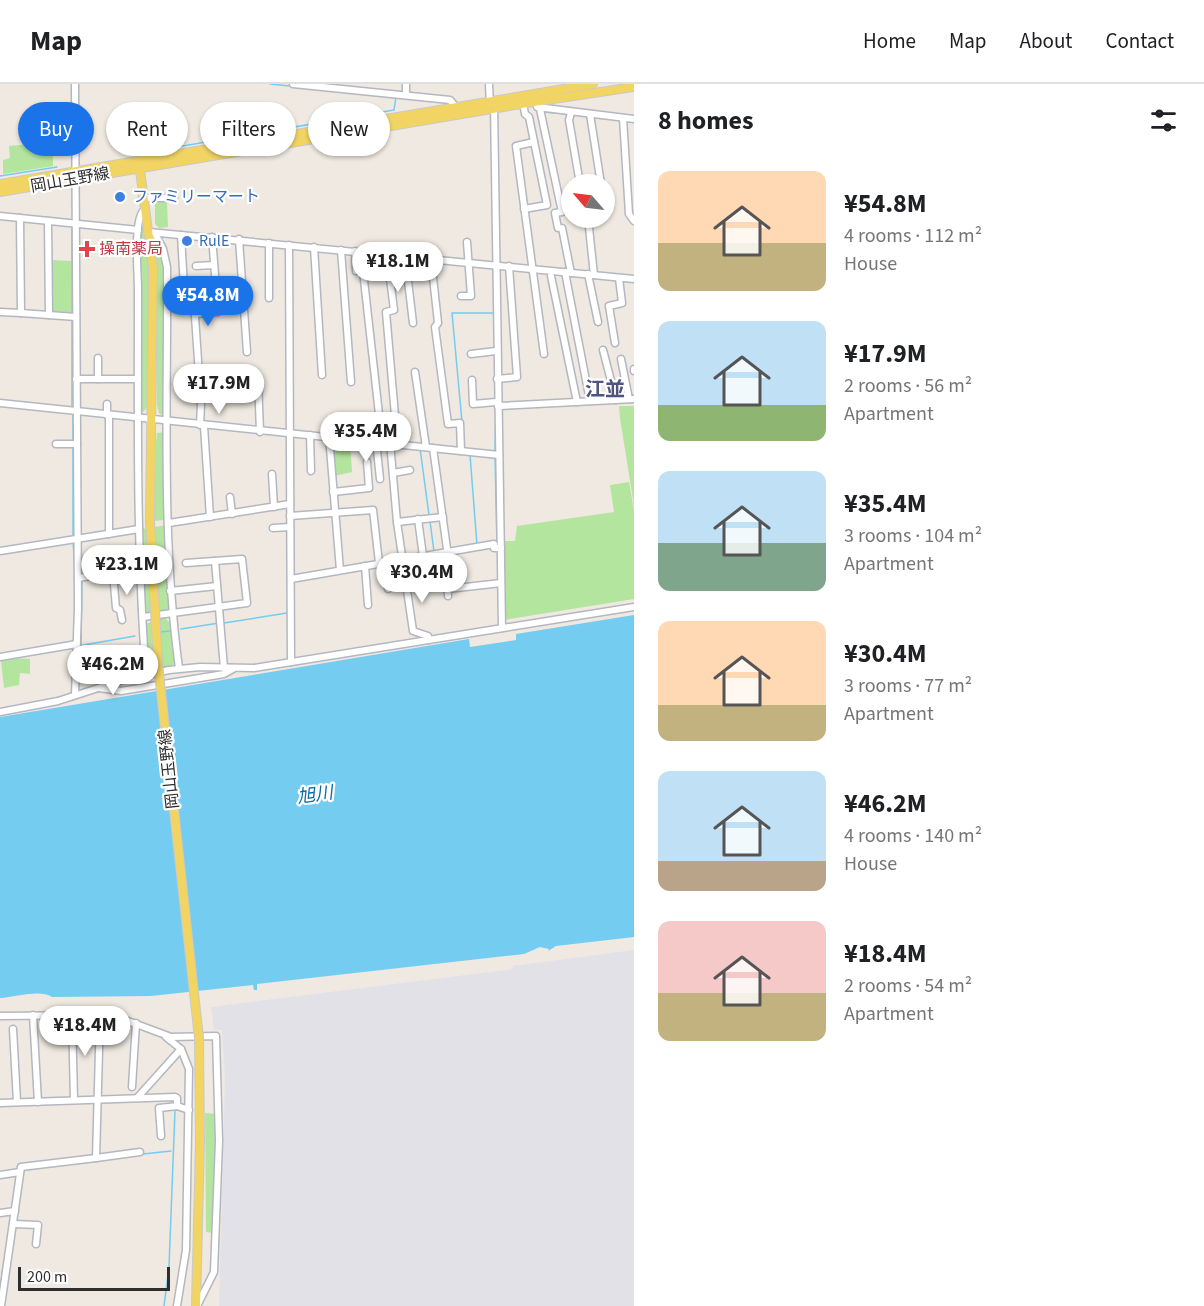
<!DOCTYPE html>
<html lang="en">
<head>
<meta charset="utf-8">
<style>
	:root { --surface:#fff; --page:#f2f2f2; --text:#202124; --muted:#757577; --line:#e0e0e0; --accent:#1a73e8 }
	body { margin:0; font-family:"Source Sans 3","Noto Sans JP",sans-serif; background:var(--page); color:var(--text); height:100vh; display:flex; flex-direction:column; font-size:22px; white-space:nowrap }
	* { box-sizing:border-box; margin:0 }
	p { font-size:20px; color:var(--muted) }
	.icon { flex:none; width:33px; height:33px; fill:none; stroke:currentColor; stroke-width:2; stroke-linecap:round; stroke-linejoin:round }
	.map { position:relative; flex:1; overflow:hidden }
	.details { display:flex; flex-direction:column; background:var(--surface); width:570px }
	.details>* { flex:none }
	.guide { position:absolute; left:18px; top:18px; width:525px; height:54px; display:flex; gap:12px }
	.needle { width:39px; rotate:298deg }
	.tools { position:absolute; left:561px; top:90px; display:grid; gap:12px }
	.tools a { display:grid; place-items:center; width:54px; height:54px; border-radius:50%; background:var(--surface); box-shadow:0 2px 4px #0004; font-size:30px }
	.scale { position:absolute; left:18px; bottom:15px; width:152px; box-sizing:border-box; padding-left:6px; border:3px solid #2e2e2e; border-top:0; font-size:16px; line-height:21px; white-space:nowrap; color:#2e2e2e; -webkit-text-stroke:4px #fff; paint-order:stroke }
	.price { position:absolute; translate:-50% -51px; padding:0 14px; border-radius:21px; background:#fff; color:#222; font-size:20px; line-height:39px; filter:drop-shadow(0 2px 3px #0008) }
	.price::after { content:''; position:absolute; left:50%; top:36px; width:18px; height:14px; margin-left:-9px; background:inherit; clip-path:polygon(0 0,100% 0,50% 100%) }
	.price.selected { background:var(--accent); color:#fff }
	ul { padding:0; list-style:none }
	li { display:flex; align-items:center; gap:18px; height:150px; padding:0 24px }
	li span { display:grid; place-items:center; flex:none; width:168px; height:120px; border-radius:12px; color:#555 }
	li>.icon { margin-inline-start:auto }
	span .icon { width:72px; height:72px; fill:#fffc; stroke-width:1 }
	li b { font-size:26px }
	h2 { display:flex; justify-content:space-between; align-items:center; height:72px; padding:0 24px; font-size:26px }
	.chip { padding:0 21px; border-radius:27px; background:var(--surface); box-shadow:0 2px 4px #0004; font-size:21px; line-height:54px }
	.chip.selected { background:var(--accent); color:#fff }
	header { display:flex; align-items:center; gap:36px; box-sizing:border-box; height:84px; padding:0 30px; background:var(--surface); border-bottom:2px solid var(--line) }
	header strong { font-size:28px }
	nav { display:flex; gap:33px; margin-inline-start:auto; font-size:21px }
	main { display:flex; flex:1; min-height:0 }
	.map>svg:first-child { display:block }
	.industrial { fill:#e3e1e8 }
	.green { fill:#b4e59e }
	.water { fill:#74ccf0 }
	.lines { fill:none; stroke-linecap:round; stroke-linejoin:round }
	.stream { stroke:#74ccf0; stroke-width:1.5 }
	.minor-casing { stroke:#b4b7c1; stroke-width:9 }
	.major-casing { stroke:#c9c9c9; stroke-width:10 }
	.minor { stroke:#fff; stroke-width:6 }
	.major { stroke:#f2d462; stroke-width:8 }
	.major-bridge-casing { stroke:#c9c9c9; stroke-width:10; stroke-linecap:butt }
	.major-bridge { stroke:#f2d462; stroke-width:8 }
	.shop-dot { fill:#3f7fe0; stroke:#fff; stroke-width:2 }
	.health-dot { fill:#e0444e; stroke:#fff; stroke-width:2 }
	.labels { text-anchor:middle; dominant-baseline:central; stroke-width:4.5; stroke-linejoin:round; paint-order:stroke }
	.street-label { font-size:16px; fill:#2e2e2e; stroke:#fff }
	.shop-label { font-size:16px; fill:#366cbe; stroke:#fff; text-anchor:start }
	.health-label { font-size:16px; fill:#be3a42; stroke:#fff; text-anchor:start }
	.water-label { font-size:18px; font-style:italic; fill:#0c6ca3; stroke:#fff }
	.quarter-label { font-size:20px; font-weight:bold; fill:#4d5580; stroke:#fff }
</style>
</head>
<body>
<header>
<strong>Map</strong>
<nav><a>Home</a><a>Map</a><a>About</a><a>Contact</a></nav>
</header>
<main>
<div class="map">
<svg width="634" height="1222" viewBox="0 0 634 1222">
	<rect width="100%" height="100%" fill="#efe9e1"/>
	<path class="industrial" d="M634,866V1222H219L225,994L222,946H214L211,923L513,885V882Z"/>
	<g class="green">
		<path d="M53,58V82L3,90V76L10,74L9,62Z"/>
		<path d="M167,117L168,143L159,144L155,140V119Z"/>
		<path d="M141,133C155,153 149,290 147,323L143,328L140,326Z"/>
		<path d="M155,159H158L165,185L164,333L159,329L157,321Z"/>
		<path d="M52,176L71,177V230L52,229Z"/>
		<path d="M619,322H634V422L620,334Z"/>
		<path d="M165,348V436L154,437L156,359L157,349Z"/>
		<path d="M331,356L350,358L352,388L334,392Z"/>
		<path d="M629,398L634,426V515L504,536L502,457H515L517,442L614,428L610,401Z"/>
		<path d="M167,441L166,468L142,469V445Z"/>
		<path d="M143,472H166L169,523L166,528L148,529L145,526Z"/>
		<path d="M164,533L171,540L175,578L172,582L151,585L147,582L146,540Z"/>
		<path d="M12,574L30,575V590L20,589L19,601L4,604L1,577Z"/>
		<path d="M205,1029L217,1030L213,1149L206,1148Z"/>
	</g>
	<path class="water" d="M634,531V853L556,862L548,867L549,865L540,863L524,870L257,900V906H254L253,901L151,912L52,913C40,905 16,913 0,914V633L469,555L470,563L516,556V550Z"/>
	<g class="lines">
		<g class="stream">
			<path d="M270,0L290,2"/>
			<path d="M544,28L569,30"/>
			<path d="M136,70L394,26L396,13"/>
			<path d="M0,92L57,83"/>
			<path d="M72,142V230"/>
			<path d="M72,323V235"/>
			<path d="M501,325L634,318"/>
			<path d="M73,328V356"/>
			<path d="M462,338L452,229H494"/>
			<path d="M73,361V452"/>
			<path d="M420,364L429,431"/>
			<path d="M495,367L496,325"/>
			<path d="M470,371L477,461"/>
			<path d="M495,372L497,460"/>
			<path d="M430,437L434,468"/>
			<path d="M81,456L82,490"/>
			<path d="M73,457L75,485"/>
			<path d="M224,539L287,529"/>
			<path d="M181,545L219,539"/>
			<path d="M160,548L170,547"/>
			<path d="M81,561L82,495"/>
			<path d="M78,562L135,552"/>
			<path d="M143,1070L171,1067"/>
			<path d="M0,1206L3,1184"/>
			<path d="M164,1222L169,1183L175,1026"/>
		</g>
		<defs>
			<g id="minor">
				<path d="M75,0L78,524L75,611"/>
				<path d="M293,0L450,16L457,24"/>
				<path d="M489,0L490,22"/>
				<path d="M406,11V0"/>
				<path d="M523,19L525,30L529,33L547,121L524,125"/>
				<path d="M494,20L502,544"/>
				<path d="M537,23L634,35"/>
				<path d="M540,25L562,128L555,129L558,144"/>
				<path d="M571,29L569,36L580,100"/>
				<path d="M590,30L601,100"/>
				<path d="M623,34L629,130L634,137"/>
				<path d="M534,58L516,62L544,270"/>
				<path d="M142,114H174"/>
				<path d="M144,126C133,136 138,189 138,206C138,334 136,463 146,591"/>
				<path d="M0,132L138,146"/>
				<path d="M20,134L21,229L76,233"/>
				<path d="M588,134L594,191"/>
				<path d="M48,137L49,231"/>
				<path d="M562,144L571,189"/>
				<path d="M149,148L634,195"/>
				<path d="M156,151L163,165L167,183C168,317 161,452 179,584"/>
				<path d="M181,151L184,203H193L201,320L200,341"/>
				<path d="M239,155L247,268"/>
				<path d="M269,159V214"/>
				<path d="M289,161L291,578"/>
				<path d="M314,163L322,291"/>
				<path d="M341,166L351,298"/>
				<path d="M355,167L356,187H363L382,357"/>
				<path d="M387,171L394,226L386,228L396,343L388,345V358"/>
				<path d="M405,172L413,239"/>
				<path d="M431,175L438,239L435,243L448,340L460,339L461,367"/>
				<path d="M196,182L214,181"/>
				<path d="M565,188L590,317"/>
				<path d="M588,190L598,238"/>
				<path d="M551,192L577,318"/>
				<path d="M193,207L216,205"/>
				<path d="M461,212H471L467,158"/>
				<path d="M0,228L21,229"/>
				<path d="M195,230L218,228L212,153"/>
				<path d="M615,259L609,222L622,219L619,194"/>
				<path d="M603,266L616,316"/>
				<path d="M471,270L496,267"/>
				<path d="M621,275L629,315"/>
				<path d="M634,285V287"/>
				<path d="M415,288L426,363"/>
				<path d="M76,295H138"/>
				<path d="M98,295V274"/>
				<path d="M497,295L517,293L509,182"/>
				<path d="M258,296L260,348"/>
				<path d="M472,296L473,320L496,318"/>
				<path d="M248,307H259"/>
				<path d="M0,319L499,371"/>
				<path d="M107,320V331"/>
				<path d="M498,322L634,315"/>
				<path d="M109,331V450"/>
				<path d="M204,342L210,433"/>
				<path d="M310,351L311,387"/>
				<path d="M329,352L340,486"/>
				<path d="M376,357L380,395"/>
				<path d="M390,358L397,438"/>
				<path d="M56,360H77"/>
				<path d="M433,364L448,472L445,482L448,512"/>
				<path d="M393,389L410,386"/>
				<path d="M272,390L274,423"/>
				<path d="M333,408L369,404L367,378"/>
				<path d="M230,413L232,430"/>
				<path d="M290,432L373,426L379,479"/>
				<path d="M418,435L423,472"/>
				<path d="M169,439L290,420"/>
				<path d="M273,444L290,443"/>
				<path d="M0,467L139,445"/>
				<path d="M215,477L224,584"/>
				<path d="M385,479L388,505"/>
				<path d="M365,482L368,521"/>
				<path d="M113,489L116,524L120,526L122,536"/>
				<path d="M78,494L139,485"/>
				<path d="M291,495L494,460V464H501"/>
				<path d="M448,505L501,499"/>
				<path d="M170,507L217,502"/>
				<path d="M143,533L247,519L242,475L186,479"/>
				<path d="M429,556L428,552L413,547L397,438L443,433"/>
				<path d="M0,573L77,560"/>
				<path d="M122,580L123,596"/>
				<path d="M99,604L121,607L224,590L233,585"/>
				<path d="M0,628L58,617L123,596L169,586L200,583L254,584L634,523"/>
				<path d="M33,931L38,1018"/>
				<path d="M72,931L74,1016"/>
				<path d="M0,932L100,931L128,937L171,953L216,952L219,1057L214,1188L197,1222"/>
				<path d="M13,945L17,1018"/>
				<path d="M166,953L181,965L189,985L186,1166L177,1222"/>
				<path d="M132,1003L136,939"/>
				<path d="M137,1014L181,965"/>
				<path d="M0,1019L175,1013L177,1014V1022L189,1026"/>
				<path d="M161,1052L159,1024L178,1022"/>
				<path d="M96,1074L140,1068"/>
				<path d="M0,1091L20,1088"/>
				<path d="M0,1129L15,1127"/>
				<path d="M14,1140L38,1141L36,1160"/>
				<path d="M1,1222L21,1083L96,1074L100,931"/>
			</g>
			<g id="major">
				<path d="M139,79L153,184L150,437"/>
				<path d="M0,100L593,0"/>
				<path d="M0,108L533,18L634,3"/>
				<path d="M196,1222L200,1058"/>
			</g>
		</defs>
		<use href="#minor" class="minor-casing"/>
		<use href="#major" class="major-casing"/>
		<use href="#minor" class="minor"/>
		<use href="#major" class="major"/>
		<defs>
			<path id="major-bridge" d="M150,437L158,580L199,954L200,1058"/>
		</defs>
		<use href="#major-bridge" class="major-bridge-casing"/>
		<use href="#major-bridge" class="major-bridge"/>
	</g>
	<g class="shop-dot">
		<circle cx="120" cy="113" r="6"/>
		<circle cx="187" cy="157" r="6"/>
	</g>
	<path class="health-dot" d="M84 156h6v6h6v6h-6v6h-6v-6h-6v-6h6z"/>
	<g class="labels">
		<g class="street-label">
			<text transform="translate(70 96) rotate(-10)">岡山玉野線</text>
			<text transform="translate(169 685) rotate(-96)">岡山玉野線</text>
		</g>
		<g class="shop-label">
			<text x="132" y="113">ファミリーマート</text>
			<text x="199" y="157">RulE</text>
		</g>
		<g class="health-label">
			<text x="99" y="165">操南薬局</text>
		</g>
		<g class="water-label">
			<text transform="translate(315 711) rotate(-8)">旭川</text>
		</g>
		<g class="quarter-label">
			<text x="605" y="306">江並</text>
		</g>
	</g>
</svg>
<div class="tools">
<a><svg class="needle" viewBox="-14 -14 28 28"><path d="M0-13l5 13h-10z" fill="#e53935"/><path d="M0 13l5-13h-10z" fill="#757577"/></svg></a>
</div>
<div class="scale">200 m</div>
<b class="price" style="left:398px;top:209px">¥18.1M</b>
<b class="price selected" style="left:208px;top:243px">¥54.8M</b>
<b class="price" style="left:219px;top:331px">¥17.9M</b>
<b class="price" style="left:366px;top:379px">¥35.4M</b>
<b class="price" style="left:127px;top:512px">¥23.1M</b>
<b class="price" style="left:422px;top:520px">¥30.4M</b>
<b class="price" style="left:113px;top:612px">¥46.2M</b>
<b class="price" style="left:85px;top:973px">¥18.4M</b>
<div class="guide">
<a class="chip selected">Buy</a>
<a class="chip">Rent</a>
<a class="chip">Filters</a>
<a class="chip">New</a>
</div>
</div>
<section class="details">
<h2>8 homes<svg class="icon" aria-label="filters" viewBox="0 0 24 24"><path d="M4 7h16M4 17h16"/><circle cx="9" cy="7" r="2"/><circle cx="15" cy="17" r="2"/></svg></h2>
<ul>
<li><span style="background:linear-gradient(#ffd9b3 60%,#c2b280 0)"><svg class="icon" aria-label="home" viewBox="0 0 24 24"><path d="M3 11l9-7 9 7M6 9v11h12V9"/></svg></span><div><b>¥54.8M</b><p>4 rooms · 112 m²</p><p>House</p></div></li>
<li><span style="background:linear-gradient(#bfe0f5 70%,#8fb573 0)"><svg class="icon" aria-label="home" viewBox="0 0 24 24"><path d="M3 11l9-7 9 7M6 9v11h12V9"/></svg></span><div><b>¥17.9M</b><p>2 rooms · 56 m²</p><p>Apartment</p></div></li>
<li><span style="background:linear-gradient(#bfe0f5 60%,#7fa58c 0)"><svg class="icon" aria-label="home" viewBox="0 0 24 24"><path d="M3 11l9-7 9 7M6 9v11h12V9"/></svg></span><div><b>¥35.4M</b><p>3 rooms · 104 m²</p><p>Apartment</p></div></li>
<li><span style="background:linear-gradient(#ffd9b3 70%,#c2b280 0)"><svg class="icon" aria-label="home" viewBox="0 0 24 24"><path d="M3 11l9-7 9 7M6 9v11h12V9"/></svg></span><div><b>¥30.4M</b><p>3 rooms · 77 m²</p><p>Apartment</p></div></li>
<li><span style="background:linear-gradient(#bfe0f5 75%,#b9a48a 0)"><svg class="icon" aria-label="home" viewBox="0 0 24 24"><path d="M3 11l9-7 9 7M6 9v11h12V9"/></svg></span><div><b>¥46.2M</b><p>4 rooms · 140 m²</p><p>House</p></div></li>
<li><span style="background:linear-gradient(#f6c9c9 60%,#c2b280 0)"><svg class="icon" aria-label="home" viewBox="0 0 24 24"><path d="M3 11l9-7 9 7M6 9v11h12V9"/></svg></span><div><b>¥18.4M</b><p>2 rooms · 54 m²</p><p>Apartment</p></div></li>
</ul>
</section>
</main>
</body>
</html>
